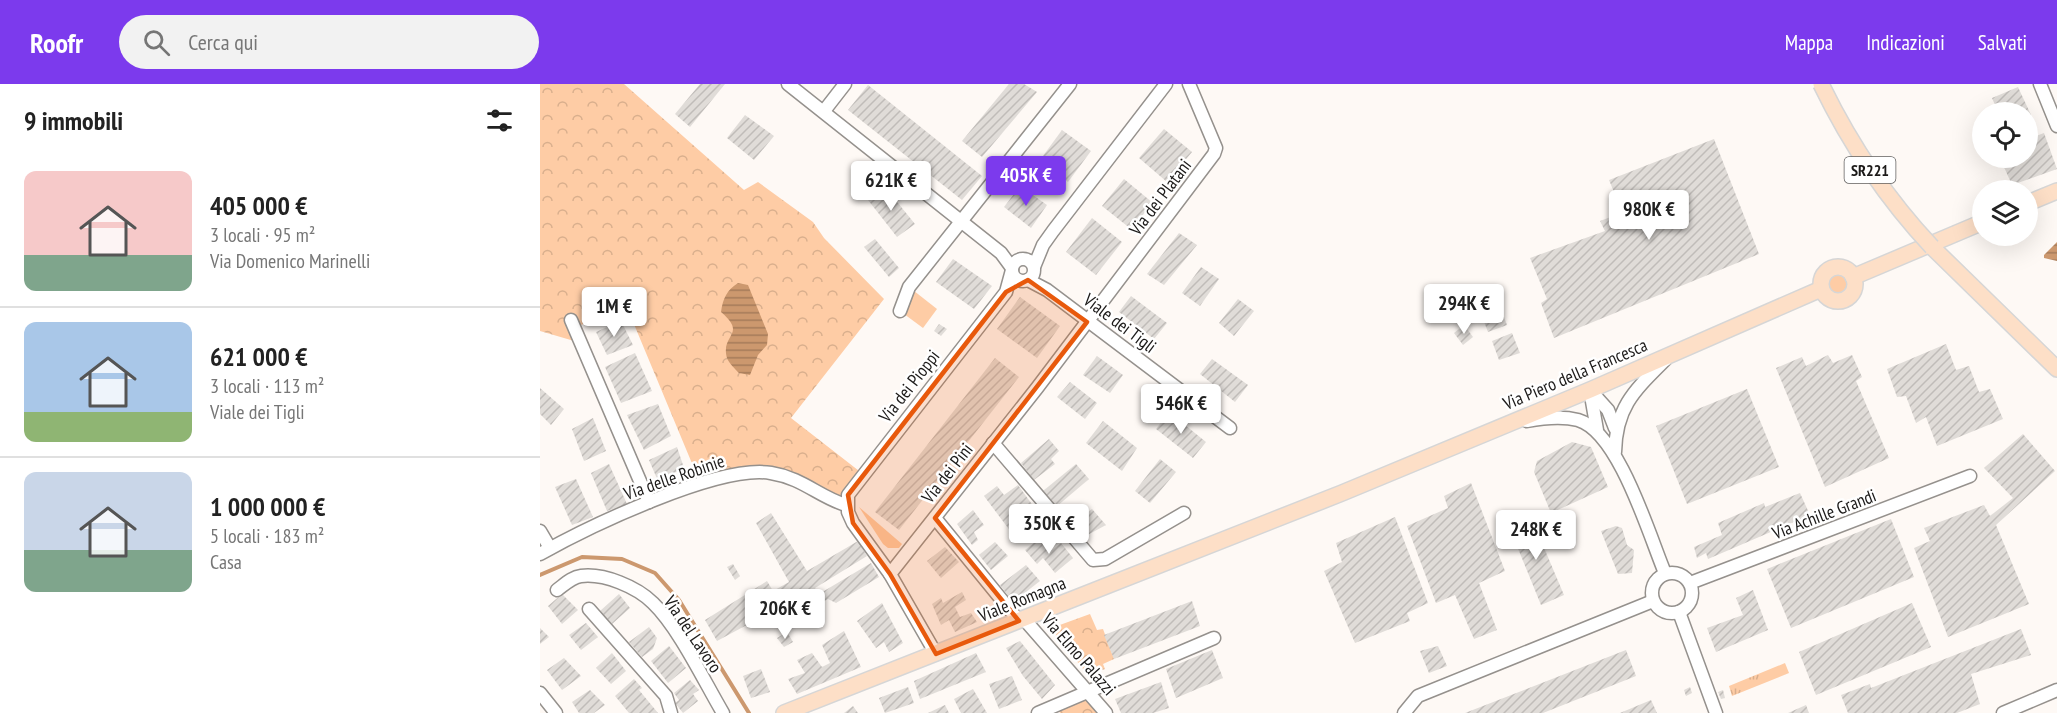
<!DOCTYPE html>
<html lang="it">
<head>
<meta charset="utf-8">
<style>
	:root { --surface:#fff; --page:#f2f2f2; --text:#222; --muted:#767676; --line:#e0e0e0; --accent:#7c3aed }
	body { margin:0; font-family:"PT Sans Narrow",sans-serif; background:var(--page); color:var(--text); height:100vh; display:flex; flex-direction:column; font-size:22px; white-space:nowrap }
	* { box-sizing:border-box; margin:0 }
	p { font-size:20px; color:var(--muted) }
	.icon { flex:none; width:33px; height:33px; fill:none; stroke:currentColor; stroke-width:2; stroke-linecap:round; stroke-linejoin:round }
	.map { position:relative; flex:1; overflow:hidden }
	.side { display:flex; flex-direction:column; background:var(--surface); width:540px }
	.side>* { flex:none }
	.tools { position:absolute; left:1432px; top:18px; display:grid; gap:12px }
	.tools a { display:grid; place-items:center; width:66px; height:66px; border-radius:50%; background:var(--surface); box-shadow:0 6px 24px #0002; font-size:30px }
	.price { position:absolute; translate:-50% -51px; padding:0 14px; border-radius:6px; background:#fff; color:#222; font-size:20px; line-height:39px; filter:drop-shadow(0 2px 3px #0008) }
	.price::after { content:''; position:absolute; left:50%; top:36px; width:18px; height:14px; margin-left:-9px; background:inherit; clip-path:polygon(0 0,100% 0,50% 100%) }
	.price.active { background:var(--accent); color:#fff }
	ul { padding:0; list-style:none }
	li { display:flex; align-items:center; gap:18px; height:150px; padding:0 24px }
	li+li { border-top:2px solid var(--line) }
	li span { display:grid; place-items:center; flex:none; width:168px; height:120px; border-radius:12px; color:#555 }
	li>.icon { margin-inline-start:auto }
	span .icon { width:72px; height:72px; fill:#fffc; stroke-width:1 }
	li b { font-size:26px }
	h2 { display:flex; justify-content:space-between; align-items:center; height:72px; padding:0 24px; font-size:26px }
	header { display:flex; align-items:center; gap:36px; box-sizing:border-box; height:84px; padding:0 30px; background:var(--accent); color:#fff }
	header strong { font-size:28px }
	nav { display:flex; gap:33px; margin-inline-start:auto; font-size:21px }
	.search { width:420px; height:54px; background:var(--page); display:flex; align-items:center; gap:15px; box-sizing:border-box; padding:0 21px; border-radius:33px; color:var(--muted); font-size:22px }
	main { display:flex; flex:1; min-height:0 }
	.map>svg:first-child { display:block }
	.grass { fill:url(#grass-tufts) }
	.park { fill:url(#park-crowns) }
	.garden { fill:#fecca5 }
	.water { fill:url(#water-rules) }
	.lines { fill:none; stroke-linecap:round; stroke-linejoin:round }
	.stream { stroke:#cc986e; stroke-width:4 }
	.building { fill:url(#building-hatch) }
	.minor-casing { stroke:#95918d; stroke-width:15 }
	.major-casing { stroke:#d6d6d6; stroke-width:18 }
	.minor { stroke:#fff; stroke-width:12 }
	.major { stroke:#fddfc7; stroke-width:15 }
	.major-bridge-casing { stroke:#d6d6d6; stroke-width:18; stroke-linecap:butt }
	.major-bridge { stroke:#fddfc7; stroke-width:15 }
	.marked { fill:#e8590c; fill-opacity:0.2; stroke:#e8590c; stroke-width:4.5; stroke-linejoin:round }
	.labels { text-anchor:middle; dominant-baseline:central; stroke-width:5; stroke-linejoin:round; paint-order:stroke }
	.shield { fill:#fff; stroke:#605f5e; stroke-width:1.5 }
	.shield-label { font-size:16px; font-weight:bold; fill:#1c1a19 }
	.street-label { font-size:18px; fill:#1c1a19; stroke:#fff }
</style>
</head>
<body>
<header>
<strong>Roofr</strong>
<div class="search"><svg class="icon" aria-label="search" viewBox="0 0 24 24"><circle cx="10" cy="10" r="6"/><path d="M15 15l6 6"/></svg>Cerca qui</div>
<nav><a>Mappa</a><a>Indicazioni</a><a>Salvati</a></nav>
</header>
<main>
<section class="side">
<h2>9 immobili<svg class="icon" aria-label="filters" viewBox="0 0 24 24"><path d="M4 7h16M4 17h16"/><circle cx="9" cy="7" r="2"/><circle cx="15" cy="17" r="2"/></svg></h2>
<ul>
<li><span style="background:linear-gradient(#f6c9c9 70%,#7fa58c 0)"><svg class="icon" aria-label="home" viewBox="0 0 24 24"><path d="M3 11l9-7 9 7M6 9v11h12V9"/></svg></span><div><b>405 000 €</b><p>3 locali · 95 m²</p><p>Via Domenico Marinelli</p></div></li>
<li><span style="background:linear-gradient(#a9c7e8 75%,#8fb573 0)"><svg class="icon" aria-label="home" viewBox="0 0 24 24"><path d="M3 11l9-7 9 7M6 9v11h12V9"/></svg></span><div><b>621 000 €</b><p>3 locali · 113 m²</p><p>Viale dei Tigli</p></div></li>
<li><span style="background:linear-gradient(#c9d6e8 65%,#7fa58c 0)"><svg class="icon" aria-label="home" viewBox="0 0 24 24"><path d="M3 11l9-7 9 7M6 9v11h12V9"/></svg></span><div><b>1 000 000 €</b><p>5 locali · 183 m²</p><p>Casa</p></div></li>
</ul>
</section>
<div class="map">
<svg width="1517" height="629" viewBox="0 0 1517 629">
	<defs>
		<pattern id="grass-tufts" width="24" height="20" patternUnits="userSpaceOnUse" patternTransform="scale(1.5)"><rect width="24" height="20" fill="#fecca5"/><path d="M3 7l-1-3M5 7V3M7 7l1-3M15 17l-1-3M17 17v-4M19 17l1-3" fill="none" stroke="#d9af8d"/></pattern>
		<pattern id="park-crowns" width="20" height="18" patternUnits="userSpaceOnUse" patternTransform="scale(1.5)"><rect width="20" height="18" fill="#fecca5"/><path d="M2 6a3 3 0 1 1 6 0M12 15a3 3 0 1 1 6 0" fill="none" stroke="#d9af8d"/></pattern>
		<pattern id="water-rules" width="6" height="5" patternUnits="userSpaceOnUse" patternTransform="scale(1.5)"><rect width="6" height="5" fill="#cc986e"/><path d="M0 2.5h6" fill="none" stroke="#a57b5a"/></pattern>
		<pattern id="building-hatch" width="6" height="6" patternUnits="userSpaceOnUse" patternTransform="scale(1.5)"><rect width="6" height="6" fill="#e0dcd8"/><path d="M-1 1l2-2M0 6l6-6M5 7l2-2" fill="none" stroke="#c0bcb9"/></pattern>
	</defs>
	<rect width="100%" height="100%" fill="#fef9f5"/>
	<path class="grass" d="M1245,579L1249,589L1192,612L1189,602Z"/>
	<g class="park">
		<path d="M0,0H84L204,106L218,98L273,138L284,154L344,215L251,334L323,390L306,421L229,388L161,401L86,221L41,241L32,237L41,259L0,247Z"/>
		<path d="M550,530L557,546L563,545L574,575L563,580L565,585L548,591L515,550L517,542Z"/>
		<path d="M547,608L566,629H520L516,621Z"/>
	</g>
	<g class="garden">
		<circle cx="1297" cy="200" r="17"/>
		<path d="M369,203L397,225L383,244L360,227Z"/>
		<path d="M319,423L362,460L359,464H348L343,460Z"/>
	</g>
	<g class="water">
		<path d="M1517,158V177L1504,174V171Z"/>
		<path d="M198,199L208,201L228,250L227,261L218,271L210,291L199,289C195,285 189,279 187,274C180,250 208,251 181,228C183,214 187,206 198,199Z"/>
	</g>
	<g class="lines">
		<path class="stream" d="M0,491L42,473L82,475L115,489L139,516L209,629"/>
	</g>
	<g class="building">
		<path d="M160,0H185L150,43L135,30Z"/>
		<path d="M469,0H484L497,8L442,73L422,57Z"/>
		<path d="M328,1L442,92L422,116L308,26Z"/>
		<path d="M1478,3L1491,31L1488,33V28H1458L1452,14Z"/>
		<path d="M205,31L234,52L214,76L187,54Z"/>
		<path d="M624,45L652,68L627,98L599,74Z"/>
		<path d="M522,46L551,67L528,98L500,76Z"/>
		<path d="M1504,49L1517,85L1472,101L1460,74H1488V55Z"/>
		<path d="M1174,55L1219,170L1014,254L1001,219L1007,215L990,174L1065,147L1060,137L1089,126L1085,116L1078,118L1069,96Z"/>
		<path d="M584,95L613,119L591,145L562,122Z"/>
		<path d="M480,102L507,121L491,144L464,123Z"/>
		<path d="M345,103L375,140L357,153L328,116Z"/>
		<path d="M552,134L582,158L556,191L526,168Z"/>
		<path d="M639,149L657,161L624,201L607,190Z"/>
		<path d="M335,155L359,184L349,193L324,163Z"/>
		<path d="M413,175L452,202L434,225L396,198Z"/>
		<path d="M661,183L679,195L660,222L642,209Z"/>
		<path d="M591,212L627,239L614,255L579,228Z"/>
		<path d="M480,213L520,242L497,274L457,245Z"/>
		<path d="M698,215L714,227L694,252L679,239Z"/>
		<path d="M958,217L967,241L948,248L939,225Z"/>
		<path d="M81,237L93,261L67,271L56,248Z"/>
		<path d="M399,240L407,245L401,252L394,247Z"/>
		<path d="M924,241L933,253L923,261L914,249Z"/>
		<path d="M972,249L980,269L959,276L952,257Z"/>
		<path d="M1406,260L1416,286L1429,282L1439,308L1450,305L1463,335L1397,362L1386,333L1376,339L1366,312L1357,313L1347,285Z"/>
		<path d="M95,269L112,307L81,319L65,283Z"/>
		<path d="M1288,271L1293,279L1312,271L1322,293L1316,297L1349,374L1285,403L1236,284L1262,273L1266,282Z"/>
		<path d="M557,272L583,291L570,309L543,291Z"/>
		<path d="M455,274L479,293L359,446L335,428Z"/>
		<path d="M672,275L708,301L695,318L660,290Z"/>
		<path d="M530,298L557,319L545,335L517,313Z"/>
		<path d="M0,304L24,325L11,341L0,330Z"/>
		<path d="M1207,305L1239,383L1147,420L1116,342Z"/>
		<path d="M118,320L131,352L104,366L87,331Z"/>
		<path d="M629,328L666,358L653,374L616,345Z"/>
		<path d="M53,334L66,367L44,377L32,345Z"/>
		<path d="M563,337L597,364L582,387L546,359Z"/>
		<path d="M1483,350L1515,387L1456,441L1489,520L1408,553L1374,464L1390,457L1384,444L1444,421L1450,432L1473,414L1444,384Z"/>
		<path d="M509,355L519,367L511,375L515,380L494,396L481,379Z"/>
		<path d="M1032,358L1051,363L1068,403L1011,429L994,388L997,377Z"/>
		<path d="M137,363L144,384L118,397L109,376Z"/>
		<path d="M620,375L636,388L610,419L595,407Z"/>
		<path d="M69,380L87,420L67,427L51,389Z"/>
		<path d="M536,380L549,395L516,423L503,407Z"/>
		<path d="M36,395L53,433L32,441L15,403Z"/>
		<path d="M931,399L965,487L939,499L957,546L934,555L915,511L896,519L867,442L908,424L904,412Z"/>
		<path d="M478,401L494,423L481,432L491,445L477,456L444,412L457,402L464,411Z"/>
		<path d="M1260,409L1270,431L1168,475L1166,469L1157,474L1154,463L1182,451L1178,439L1224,419L1225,423Z"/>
		<path d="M552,425L566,441L542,454L530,441Z"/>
		<path d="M433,426L444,441L434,448L438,456L432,461L417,440Z"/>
		<path d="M231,429L267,487L318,457L327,472L275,504L279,510L331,479L339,493L296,519L288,515L281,519L285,528L254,544L242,522L177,557L165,536L227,497L233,507L249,498L216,439Z"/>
		<path d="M855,433L888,519L867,529L870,537L815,559L784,487L802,478L796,459Z"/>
		<path d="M991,433L1024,511L1001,521L968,440Z"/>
		<path d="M1351,435L1374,493L1251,544L1227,485Z"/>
		<path d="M1076,442L1082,444L1087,461L1094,466L1092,489L1078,490L1061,447Z"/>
		<path d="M501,453L512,466L521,459L533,474L515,489L503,474L497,480L485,466Z"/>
		<path d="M455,458L468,472L451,486L439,471Z"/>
		<path d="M405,463L419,478L401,494L387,477Z"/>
		<path d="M193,480L200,492L195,496L187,483Z"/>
		<path d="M486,481L500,497L473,518L460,501Z"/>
		<path d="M1213,506L1228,546L1176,568L1167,544L1203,531L1196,514Z"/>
		<path d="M422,508L426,516L415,523L420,533L431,529L437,538L415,548L409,536L401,541L392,520L401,514L403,519Z"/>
		<path d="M22,510L38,526L22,540L8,522Z"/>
		<path d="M79,510L90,524L72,540L60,527Z"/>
		<path d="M652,517L660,542L574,575L564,551Z"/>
		<path d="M342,519L363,559L349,568L344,558L336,564L317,537Z"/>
		<path d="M1372,519L1391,563L1276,611L1259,568Z"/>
		<path d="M46,539L58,553L41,566L29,551Z"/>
		<path d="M109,543L117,554L113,565L102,573L89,558Z"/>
		<path d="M0,544L9,553L0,560Z"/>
		<path d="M1481,545L1491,571L1431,590L1440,620L1417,629H1308L1301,611L1330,600L1331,604Z"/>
		<path d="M304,547L321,583L257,610L248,595L265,589L257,576L272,569L282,583L290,579L282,561Z"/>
		<path d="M247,548L253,558L244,563L237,554Z"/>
		<path d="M480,557L515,601L502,615L483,592L466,564Z"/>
		<path d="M129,562L146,584L128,599L111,577Z"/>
		<path d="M898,562L907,582L889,589L880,567Z"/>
		<path d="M672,566L683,594L636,614L626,585Z"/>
		<path d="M1086,566L1096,592L1003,629H925Z"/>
		<path d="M72,569L86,587L71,600L56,584Z"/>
		<path d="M436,569L446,588L380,615L374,597Z"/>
		<path d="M24,574L41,592L22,606L7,586Z"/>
		<path d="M221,585L230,608L211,614L203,592Z"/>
		<path d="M472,592L482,616L459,625L449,600Z"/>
		<path d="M94,595L102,604L99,606L118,629H89L75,612Z"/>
		<path d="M150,596L159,606L153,610L158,617L143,629L135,619L139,616L134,609Z"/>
		<path d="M621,598L629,624L613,629H581L575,615Z"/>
		<path d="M368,603L374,619L345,629L339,614Z"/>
		<path d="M1150,603L1152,609L1146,612L1144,606Z"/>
		<path d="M433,605L447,629H421L414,615Z"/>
		<path d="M50,606L65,621L54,629H39L32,618Z"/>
		<path d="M1183,606L1185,614L1181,615L1178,608Z"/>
		<path d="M1111,616L1117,629H1080Z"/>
		<path d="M405,621L409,629H388Z"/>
		<path d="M1266,621L1269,629H1248Z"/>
		<path d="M313,622L318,629H304Z"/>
	</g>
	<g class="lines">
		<defs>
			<g id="minor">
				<path d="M248,0L461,169L472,184"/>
				<path d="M1500,0L1517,42"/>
				<path d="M284,27L305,0"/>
				<circle cx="483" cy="186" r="11"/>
				<path d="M494,183L503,161L513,147L626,0"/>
				<path d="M488,196L507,206L690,344"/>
				<path d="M360,227L369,203L530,0"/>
				<path d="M31,236L109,418"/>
				<path d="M1050,306L1068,326L1075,344"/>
				<path d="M1050,306L1057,346"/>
				<path d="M987,337C1003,334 1022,332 1038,336C1079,348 1109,451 1125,489"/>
				<path d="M453,359L553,476L565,475L644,429"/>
				<path d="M1075,368C1076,322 1095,306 1126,275"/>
				<path d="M395,434L479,537"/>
				<path d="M0,447L10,464"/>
				<path d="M0,470C48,443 179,380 231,389C263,394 279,413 306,421"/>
				<circle cx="1132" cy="509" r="20"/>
				<path d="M350,490L497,304L674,70L676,64L649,0"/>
				<path d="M1150,499L1430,392"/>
				<path d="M17,506C24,501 32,493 41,492C64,489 97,503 113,519C139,544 164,597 183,629"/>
				<path d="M49,525L126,612L131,629"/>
				<path d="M1139,528L1176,629"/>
				<path d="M484,535L566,629"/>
				<path d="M396,570L350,490L313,439L308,428V411L466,208L472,186"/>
				<path d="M0,609L16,629"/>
				<path d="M498,629L674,554"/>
				<path d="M864,629L878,612L1113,517"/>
				<path d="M1463,629L1517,606"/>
			</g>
			<g id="major">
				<path d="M1488,119L1517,107"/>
				<path d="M1392,163L1517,285"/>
				<circle cx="1298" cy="200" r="17"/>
				<path d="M1313,193L1443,138"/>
				<path d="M244,629L802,409L1050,306L1281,205"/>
			</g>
		</defs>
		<use href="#minor" class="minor-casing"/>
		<use href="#major" class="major-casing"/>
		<use href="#minor" class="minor"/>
		<use href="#major" class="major"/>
		<defs>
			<path id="major-bridge" d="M1281,0C1310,60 1346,114 1392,163"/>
		</defs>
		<use href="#major-bridge" class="major-bridge-casing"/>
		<use href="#major-bridge" class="major-bridge"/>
	</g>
	<path class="marked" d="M488,196L547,238L395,434L479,537L396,570L350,490L313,439L308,411L466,208Z"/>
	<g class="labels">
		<rect class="shield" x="1304.5" y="73" width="51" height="26" rx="4.5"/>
		<g class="shield-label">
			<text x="1330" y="86">SR221</text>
		</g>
		<g class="street-label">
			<text transform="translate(620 113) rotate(-53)">Via dei Platani</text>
			<text transform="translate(580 239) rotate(37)">Viale dei Tigli</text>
			<text transform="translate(1035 290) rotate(-23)">Via Piero della Francesca</text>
			<text transform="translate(369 302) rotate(-52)">Via dei Pioppi</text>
			<text transform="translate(407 389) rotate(-52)">Via dei Pini</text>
			<text transform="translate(134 393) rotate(-19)">Via delle Robinie</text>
			<text transform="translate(1284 430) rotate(-21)">Via Achille Grandi</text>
			<text transform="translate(482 515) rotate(-22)">Viale Romagna</text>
			<text transform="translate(153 550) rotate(56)">Via del Lavoro</text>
			<text transform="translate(539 570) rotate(49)">Via Elmo Palazzi</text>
		</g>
	</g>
</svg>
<div class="tools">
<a><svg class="icon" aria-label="locate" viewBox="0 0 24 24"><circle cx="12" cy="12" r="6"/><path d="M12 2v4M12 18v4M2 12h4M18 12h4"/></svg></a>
<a><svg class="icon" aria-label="layers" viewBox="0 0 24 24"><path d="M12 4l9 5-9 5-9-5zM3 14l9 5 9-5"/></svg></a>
</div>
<b class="price active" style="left:486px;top:123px">405K €</b>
<b class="price" style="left:351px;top:128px">621K €</b>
<b class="price" style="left:1109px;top:157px">980K €</b>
<b class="price" style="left:924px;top:251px">294K €</b>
<b class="price" style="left:74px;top:254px">1M €</b>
<b class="price" style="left:641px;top:351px">546K €</b>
<b class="price" style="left:509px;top:471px">350K €</b>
<b class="price" style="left:996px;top:477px">248K €</b>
<b class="price" style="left:245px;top:556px">206K €</b>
</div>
</main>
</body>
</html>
